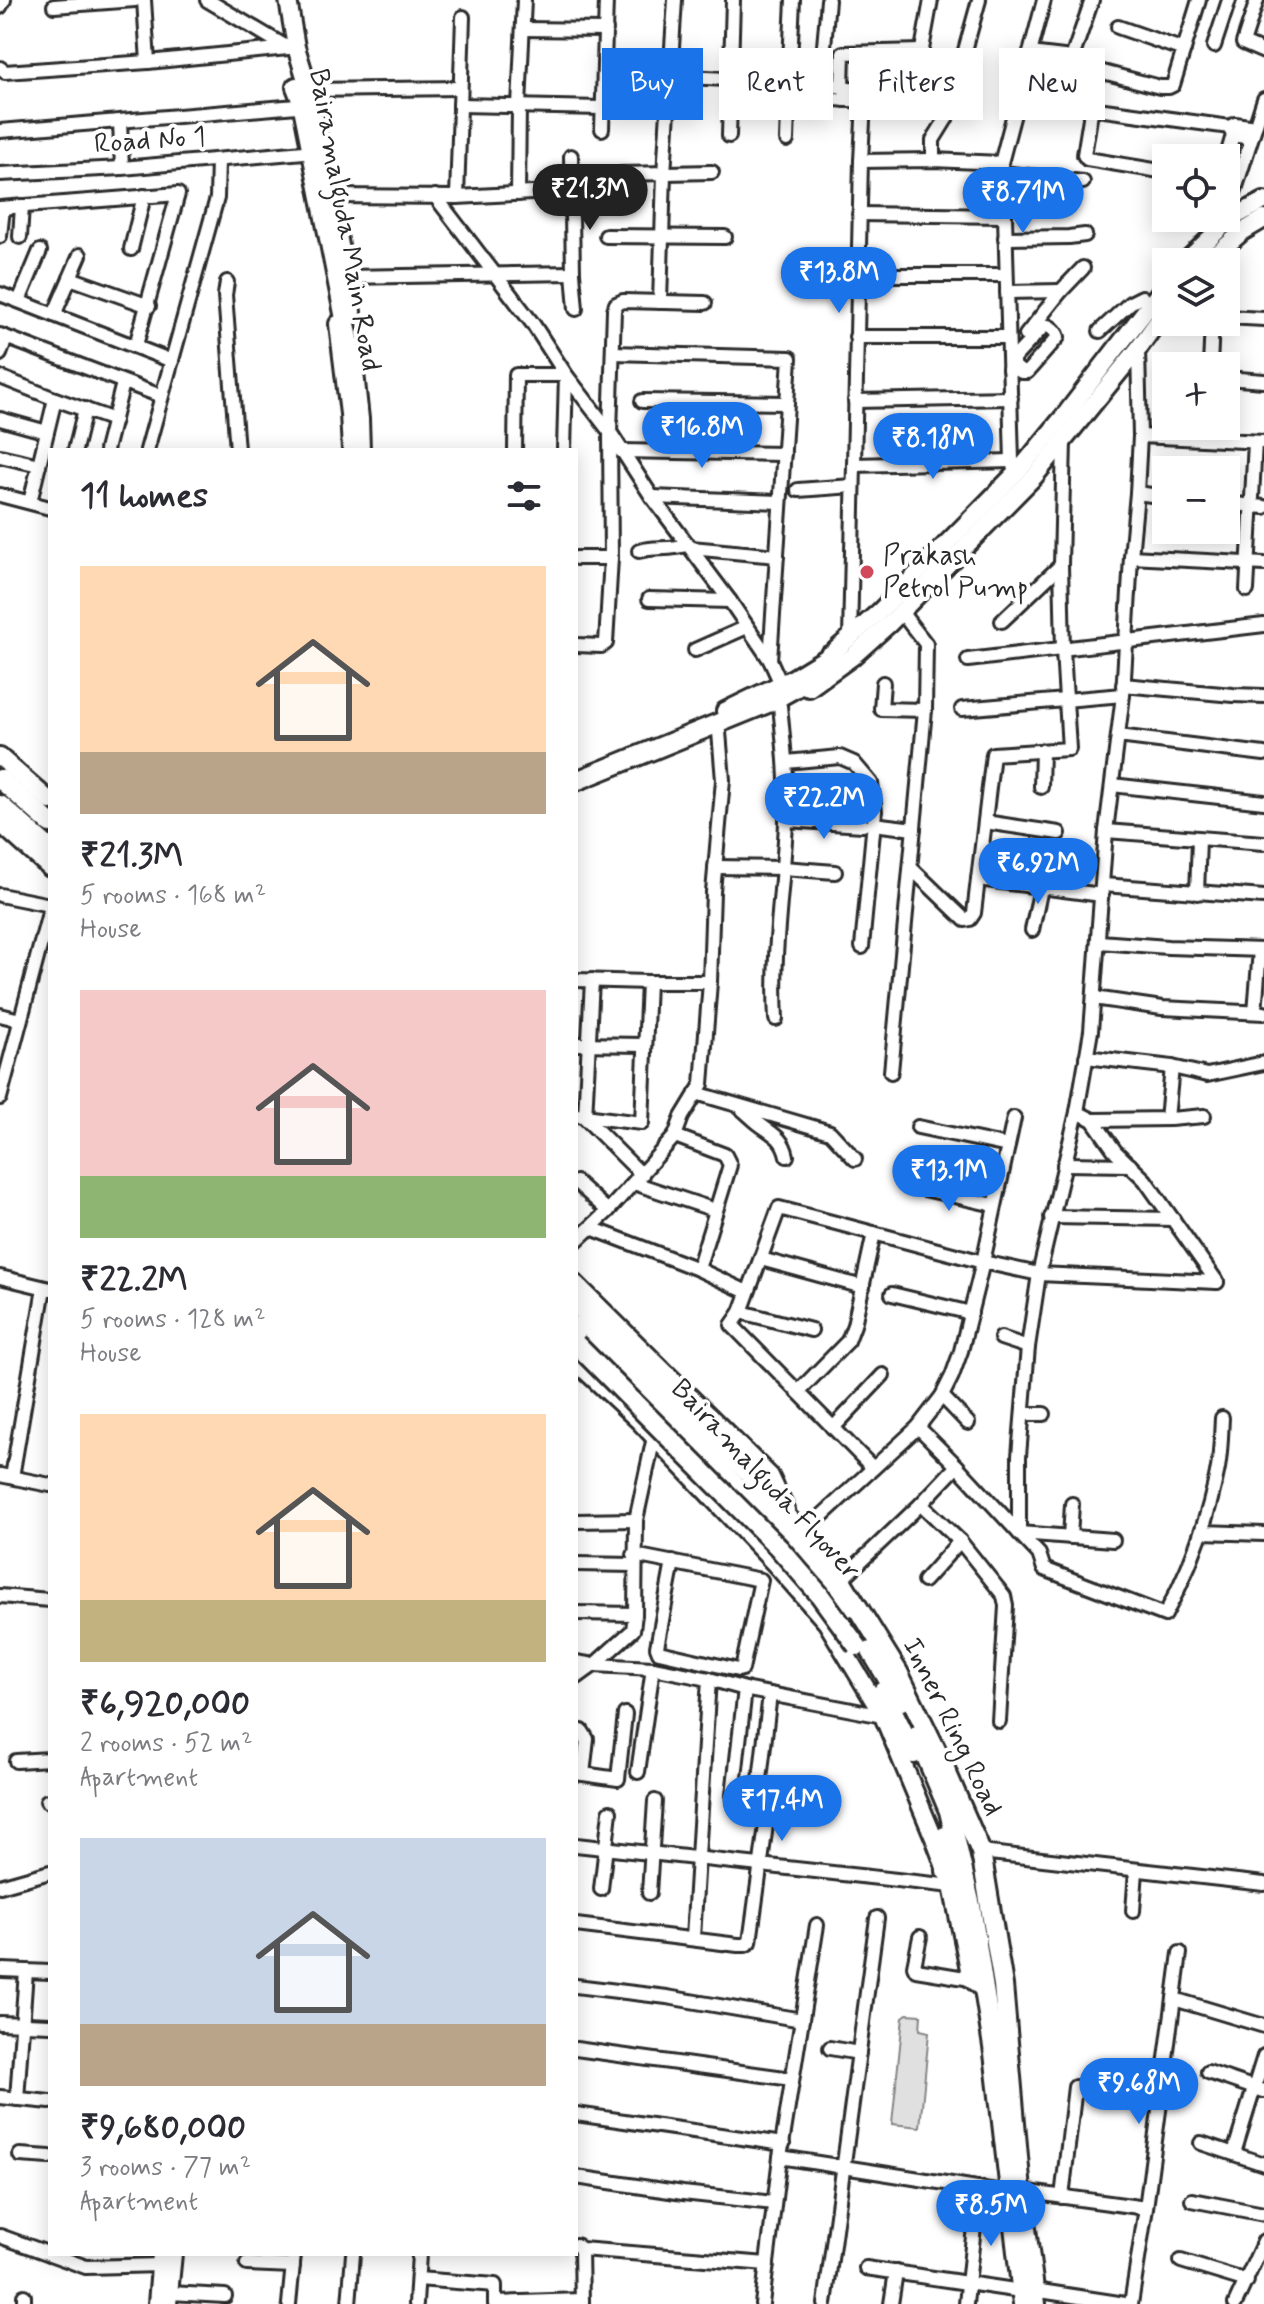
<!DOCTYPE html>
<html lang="en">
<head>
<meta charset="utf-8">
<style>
	:root { --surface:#fff; --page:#f2f2f3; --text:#2b2b33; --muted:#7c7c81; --accent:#1a73e8 }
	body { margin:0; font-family:Mynerve,sans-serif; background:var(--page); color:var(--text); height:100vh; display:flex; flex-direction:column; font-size:30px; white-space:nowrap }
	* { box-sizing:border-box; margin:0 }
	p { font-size:26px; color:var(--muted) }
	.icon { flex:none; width:44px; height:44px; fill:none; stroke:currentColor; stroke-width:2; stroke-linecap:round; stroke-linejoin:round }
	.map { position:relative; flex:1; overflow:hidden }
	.panel { position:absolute; left:48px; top:448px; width:530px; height:1808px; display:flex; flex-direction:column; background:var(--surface); border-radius:0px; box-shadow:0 4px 20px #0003 }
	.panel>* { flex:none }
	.banner { position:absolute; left:602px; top:48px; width:542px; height:72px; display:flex; gap:16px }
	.controls { position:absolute; left:1152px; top:144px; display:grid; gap:16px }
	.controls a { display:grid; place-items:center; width:88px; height:88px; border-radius:0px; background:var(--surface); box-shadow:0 4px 20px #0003; font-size:40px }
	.price { position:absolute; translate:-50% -68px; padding:0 18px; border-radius:28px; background:var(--accent); color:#fff; font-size:26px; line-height:52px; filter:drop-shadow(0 2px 4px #0008) }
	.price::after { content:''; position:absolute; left:50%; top:48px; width:24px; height:18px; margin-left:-12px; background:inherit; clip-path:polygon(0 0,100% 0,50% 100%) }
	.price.selected { background:#222; color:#fff }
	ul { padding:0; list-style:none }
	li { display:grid; align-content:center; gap:16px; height:424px; padding:0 32px }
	li span { display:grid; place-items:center; height:248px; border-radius:0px; color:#555 }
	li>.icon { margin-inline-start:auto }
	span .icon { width:144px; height:144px; fill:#fffc; stroke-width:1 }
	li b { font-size:34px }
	h2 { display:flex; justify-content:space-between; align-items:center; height:96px; padding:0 32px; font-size:34px }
	.chip { padding:0 28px; border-radius:0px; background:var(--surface); box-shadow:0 4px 20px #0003; font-size:28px; line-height:72px }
	.chip.selected { background:var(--accent); color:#fff }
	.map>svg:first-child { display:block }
	.green { fill:#e0e0e0; stroke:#868686; stroke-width:2 }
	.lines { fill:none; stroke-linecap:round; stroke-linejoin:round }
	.minor-casing { stroke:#2b2b2b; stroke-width:18 }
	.major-casing { stroke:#2b2b2b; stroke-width:22 }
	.highway-casing { stroke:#2b2b2b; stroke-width:24 }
	.minor { stroke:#fff; stroke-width:12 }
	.major { stroke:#fff; stroke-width:16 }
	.highway { stroke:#fff; stroke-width:18 }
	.highway-bridge-casing { stroke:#2b2b2b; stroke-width:24; stroke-linecap:butt }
	.highway-bridge { stroke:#fff; stroke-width:18 }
	.poi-dot { fill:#d1495b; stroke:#fff; stroke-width:3 }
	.labels { text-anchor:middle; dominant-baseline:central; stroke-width:8; stroke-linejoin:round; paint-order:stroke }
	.street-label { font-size:28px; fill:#2b2b2b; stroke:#fff }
	.poi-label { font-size:28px; fill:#2b2b2b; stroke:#fff; text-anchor:start }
</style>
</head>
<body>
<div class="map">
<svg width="1264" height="2304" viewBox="0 0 1264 2304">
	<rect width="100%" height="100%" fill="#fff"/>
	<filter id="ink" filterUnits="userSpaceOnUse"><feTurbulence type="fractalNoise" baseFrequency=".0125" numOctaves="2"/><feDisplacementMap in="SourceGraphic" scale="16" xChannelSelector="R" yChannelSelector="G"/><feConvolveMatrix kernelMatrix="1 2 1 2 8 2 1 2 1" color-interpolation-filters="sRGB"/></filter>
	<g filter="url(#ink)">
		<path class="green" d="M907,2014L921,2015L920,2030L929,2032L920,2127L892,2124L903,2017Z"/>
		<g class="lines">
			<defs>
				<g id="minor">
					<path d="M144,0L148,62"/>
					<path d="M207,0L288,48"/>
					<path d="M828,0L821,81L824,85L846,87L845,100"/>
					<path d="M1257,0L1243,43L1264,52"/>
					<path d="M54,6L135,0"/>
					<path d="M0,7L4,0"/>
					<path d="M1118,27L1184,50"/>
					<path d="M523,29L606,30"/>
					<path d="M1214,46L1229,0"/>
					<path d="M1030,53L1072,58L1092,0"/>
					<path d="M0,68L5,72L148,62L288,48"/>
					<path d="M1103,72L1160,87H1169L1173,85L1199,0"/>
					<path d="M604,73L789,82L787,140"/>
					<path d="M789,82L793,0"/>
					<path d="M842,86L843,53L922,51"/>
					<path d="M847,88L908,92L915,88L931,0"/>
					<path d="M309,90L460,88"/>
					<path d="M819,98L864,101L861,161"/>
					<path d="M1057,100L1072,58"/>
					<path d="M864,101L908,106"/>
					<path d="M460,105L602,108"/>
					<path d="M120,122L122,168"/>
					<path d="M602,129L606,0"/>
					<path d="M0,131L297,106"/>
					<path d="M729,136L733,0"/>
					<path d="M1251,138L1233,135L1230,127L1235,124L1255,127"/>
					<path d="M571,156L573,273L576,309"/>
					<path d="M1226,159L1233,135"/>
					<path d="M933,160V140L946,119L979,0"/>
					<path d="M1166,172L1087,159L1084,155L1091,112L1097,109L1230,127"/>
					<path d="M1003,173L1083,182"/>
					<path d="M0,174L122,168L304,152"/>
					<path d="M622,174L712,172"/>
					<path d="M518,194L519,106L524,0"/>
					<path d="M331,196L457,197L570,191"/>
					<path d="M435,196L533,324L566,375L610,432L652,497L730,601L770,660L781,684"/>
					<path d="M457,197L463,17"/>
					<path d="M0,208L178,194L136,345"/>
					<path d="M859,214L1005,216"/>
					<path d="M1230,219L1233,196L1264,99"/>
					<path d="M0,236L3,208"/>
					<path d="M606,236L725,237"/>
					<path d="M20,237L22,206"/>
					<path d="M1005,238L1069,237L1085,235"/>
					<path d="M131,249L144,196"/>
					<path d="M858,275H1006"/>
					<path d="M346,277L573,273"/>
					<path d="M70,278L149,306"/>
					<path d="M227,282L225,295L237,450"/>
					<path d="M1007,292L1061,291"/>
					<path d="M0,294L172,361"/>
					<path d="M19,301L40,251"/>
					<path d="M660,302L664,174L675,0"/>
					<path d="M54,315L80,255"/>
					<path d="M1226,317L1264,319"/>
					<path d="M1100,331L1130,303L1142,297"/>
					<path d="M0,335L161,396"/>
					<path d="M1026,335L1061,291L1083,268"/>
					<path d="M856,337H1008"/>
					<path d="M613,353L790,358L770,660"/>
					<path d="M0,354L6,338"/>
					<path d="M1210,366L1212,322"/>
					<path d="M1009,369L1014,366L1021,372H1027L1058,337C1056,331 1050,325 1044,326L1014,358V366"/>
					<path d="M0,377L55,399L114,420"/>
					<path d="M1226,378L1264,381"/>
					<path d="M642,401L787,403"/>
					<path d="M855,401L1011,398"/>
					<path d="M0,419L47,432"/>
					<path d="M1140,436L1264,442"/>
					<path d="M75,450L85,409"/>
					<path d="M106,450L123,383"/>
					<path d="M147,450L217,198L218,160"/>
					<path d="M515,450L516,375H566L564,450"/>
					<path d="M621,451L784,454"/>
					<path d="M0,456L39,465"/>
					<path d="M854,465L1012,461"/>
					<path d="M1015,474L1012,461L1005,216L1001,163L1044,0"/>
					<path d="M798,490L853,486"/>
					<path d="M1137,493L1166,497"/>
					<path d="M0,495L50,508"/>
					<path d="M652,497L780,502"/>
					<path d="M30,502L55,399"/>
					<path d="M1226,503L1264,507"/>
					<path d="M691,548L777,556"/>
					<path d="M639,551C655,546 671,551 688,544"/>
					<path d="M1131,557L1264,564"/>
					<path d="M576,558H611L610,432L614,310L616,304L623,301L705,303"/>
					<path d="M1247,590L1255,442"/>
					<path d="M649,599L730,601"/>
					<path d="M1002,621L1061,565"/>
					<path d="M850,638L861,161L933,160L1001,163"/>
					<path d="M576,645L601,646L606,643L611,558"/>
					<path d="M695,650L747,627"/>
					<path d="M968,660L1264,625"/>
					<path d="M883,683L881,709L925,710"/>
					<path d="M1123,685L1233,695L1264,696"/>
					<path d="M962,709L1123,695"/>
					<path d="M1118,736L1264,754"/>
					<path d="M786,762L840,757L854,763L871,783L875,811L862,947"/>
					<path d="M1112,785L1264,802"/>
					<path d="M1041,787L1042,751"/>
					<path d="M786,820L863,825"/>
					<path d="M985,822L1059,833"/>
					<path d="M873,824L914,829"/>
					<path d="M1106,831L1264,843"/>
					<path d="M715,867L783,868L835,872"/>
					<path d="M911,868L965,920L970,919L974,913L993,754L1069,749L1063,650L1061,565L1064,441"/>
					<path d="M978,879L1102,895"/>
					<path d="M1103,885L1264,897"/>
					<path d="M1197,893L1199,839"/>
					<path d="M0,895L50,905"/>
					<path d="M1032,930L1041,888"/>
					<path d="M1099,942L1168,947L1264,950"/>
					<path d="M576,980L648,982L642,1123L576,1115"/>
					<path d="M592,980L585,1118L642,1175"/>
					<path d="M710,982L713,892L723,780L719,732"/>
					<path d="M1094,998L1162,1008L1264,1013"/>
					<path d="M1255,1012L1260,950"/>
					<path d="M0,1015L20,1020"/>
					<path d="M776,1019C772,953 783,888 786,823C788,783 784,745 780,706"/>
					<path d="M576,1044L645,1045"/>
					<path d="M1086,1057L1172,1067L1207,1075L1264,1063"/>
					<path d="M891,1072L925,710L926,644L901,612"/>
					<path d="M696,1093L830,1132L855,1159"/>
					<path d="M0,1098L50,909"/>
					<path d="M743,1110C748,1114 753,1119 758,1123C772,1134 783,1137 787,1156"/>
					<path d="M1077,1112L1093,1120L1115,1151L1145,1180L1217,1282"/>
					<path d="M1167,1119L1172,1067"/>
					<path d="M1093,1120L1170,1119L1204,1116"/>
					<path d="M918,1127L1008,1146"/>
					<path d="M1064,1164L1130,1165"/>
					<path d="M576,1182L608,1211L576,1241"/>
					<path d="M634,1183L715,1210"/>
					<path d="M911,1186L994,1205"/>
					<path d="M608,1211L675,1136L682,1117L702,1084L710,982H648"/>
					<path d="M1051,1217L1173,1219"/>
					<path d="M591,1228L698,1269L730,1165L725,1155L675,1136"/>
					<path d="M761,1259L863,1287"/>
					<path d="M698,1269L747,1292"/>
					<path d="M0,1277L50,1289"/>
					<path d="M892,1294L971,1313"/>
					<path d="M741,1312L811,1330"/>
					<path d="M1001,1338L1028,1347L1039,1274L1077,1112L1091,1031L1106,831L1123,695L1131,557L1137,493L1140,436L1138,349"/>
					<path d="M1028,1347L1019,1456V1533L1039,1554L1044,1569L1165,1615C1190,1569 1208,1520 1218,1468C1221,1452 1221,1435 1222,1418"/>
					<path d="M798,1392L848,1341L854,1325L874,1233"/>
					<path d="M942,1396L968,1423"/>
					<path d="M1023,1414H1044"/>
					<path d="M833,1428L883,1375"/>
					<path d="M957,1466L1019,1533L1113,1540"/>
					<path d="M873,1468L732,1325L741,1312L779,1208L983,1262L1039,1274L1217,1282"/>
					<path d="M0,1475L50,1485"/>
					<path d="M12,1477L44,1288"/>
					<path d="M921,1504L960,1541L1004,1596L1006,1606L999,1721"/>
					<path d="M576,1521L636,1520"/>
					<path d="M1202,1532L1264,1534"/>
					<path d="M802,1534L918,1427L942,1396L952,1376L961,1351L983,1262L1014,1118"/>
					<path d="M1070,1537L1072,1504"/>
					<path d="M634,1555L761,1580L742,1669L738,1670L659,1652L657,1647L673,1562"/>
					<path d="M576,1564L634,1565"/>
					<path d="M841,1580L921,1504L957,1466L918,1427"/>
					<path d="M924,1581L960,1541"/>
					<path d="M0,1596L50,1600"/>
					<path d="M576,1613L635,1614"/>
					<path d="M576,1662L594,1665L633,1630L635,1614L636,1520L654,1437"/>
					<path d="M576,1678L594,1665L653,1668L709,1679L693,1938"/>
					<path d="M709,1679L749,1690L883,1716"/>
					<path d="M745,1689L733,1795L734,1799L754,1802L758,1797L770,1694"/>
					<path d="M576,1731H582L587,1739L583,1774"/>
					<path d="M16,1761L50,1759"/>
					<path d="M638,1772L653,1668"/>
					<path d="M576,1773L618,1779L625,1714"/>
					<path d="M47,1801H50"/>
					<path d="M576,1845L952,1886"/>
					<path d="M981,1852L1264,1884"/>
					<path d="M0,1886L50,1872"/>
					<path d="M601,1889L610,1812"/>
					<path d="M649,1893L655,1801"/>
					<path d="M1133,1911L1136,1871"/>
					<path d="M576,1925L738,1945H745L750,1942L767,1818"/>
					<path d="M920,1937L914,1966L916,1970L971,1979"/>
					<path d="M2,1970L50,1972"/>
					<path d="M576,1986L667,1997L802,2020"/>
					<path d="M1174,1999L1264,2026"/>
					<path d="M0,2023L50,2025"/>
					<path d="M830,2048L859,2053"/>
					<path d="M576,2049L792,2079"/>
					<path d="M1208,2072L1264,2091"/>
					<path d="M0,2097L50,2102"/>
					<path d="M17,2099L26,1971"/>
					<path d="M576,2114L783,2144"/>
					<path d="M1201,2143L1264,2164"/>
					<path d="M1234,2153L1264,2056"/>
					<path d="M20,2155L50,2157"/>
					<path d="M780,2157L1009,2193"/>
					<path d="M576,2177L683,2193L774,2203"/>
					<path d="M1021,2191L1146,2208"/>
					<path d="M1062,2197L1075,2087"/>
					<path d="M1192,2200L1264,2214"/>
					<path d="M0,2236L50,2254"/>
					<path d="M576,2245L581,2249L582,2304"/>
					<path d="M581,2249L767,2264"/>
					<path d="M50,2254L86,2267L160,2265"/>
					<path d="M1181,2261L1247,2281"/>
					<path d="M247,2264L293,2266"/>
					<path d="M866,2268L1021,2291"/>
					<path d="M418,2279L495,2285V2304"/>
					<path d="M1034,2290L1125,2304"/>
					<path d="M170,2293L225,2296"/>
					<path d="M24,2296V2304"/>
					<path d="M495,2303L582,2300"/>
					<path d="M289,2304L294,2254"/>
					<path d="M349,2304L353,2254"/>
					<path d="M416,2304L419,2254"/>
					<path d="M762,2304L780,2157L817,1925"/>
					<path d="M825,2304L877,1918"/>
					<path d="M891,2304L896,2272"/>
					<path d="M966,2304L978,2188"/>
					<path d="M1131,2304L1146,2208L1180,1953"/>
					<path d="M1235,2304L1264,2241"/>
				</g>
				<g id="major">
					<path d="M288,0L296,47L309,90L331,196L352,312"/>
					<path d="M1185,262L1230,219L1264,201"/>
					<path d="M1208,262L1242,232L1264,219"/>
					<path d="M338,324L349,414L351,450"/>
					<path d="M809,688L852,657L890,623L1034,477L1138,349L1166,310"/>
					<path d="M725,711L793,678L829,656L880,611L1021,468L1068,411L1166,284"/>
					<path d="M0,757L50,801"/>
					<path d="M0,823L50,868"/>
					<path d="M576,1284L770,1476L786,1510"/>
					<path d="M576,1362L639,1421L776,1565L827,1623L883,1716L934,1838L952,1886L971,1979L983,1989"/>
					<path d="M157,2304L161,2254"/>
					<path d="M168,2304L173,2254"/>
				</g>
				<g id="highway">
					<path d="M296,87L302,102L352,354L359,419L360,450"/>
					<path d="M0,779L50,823"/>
					<path d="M576,781L768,703L804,683L817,672L829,656"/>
					<path d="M0,805L50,849"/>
					<path d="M576,1304L751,1475L841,1580L898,1672L942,1762L981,1852L1003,1985L1021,2191L1036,2304"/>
					<path d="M576,1326L654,1401L794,1545L839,1598L846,1608"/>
					<path d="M871,1651L901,1701"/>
					<path d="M883,1691L914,1754"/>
					<path d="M917,1735L949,1811L971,1906L994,2053L1023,2304"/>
					<path d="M945,1836L946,1871"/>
				</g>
			</defs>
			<use href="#minor" class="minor-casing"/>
			<use href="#major" class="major-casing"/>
			<use href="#highway" class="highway-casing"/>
			<use href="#minor" class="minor"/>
			<use href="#major" class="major"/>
			<use href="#highway" class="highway"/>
			<defs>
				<path id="highway-bridge" d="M576,1344L779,1548L819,1594L857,1646"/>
			</defs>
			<use href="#highway-bridge" class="highway-bridge-casing"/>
			<use href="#highway-bridge" class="highway-bridge"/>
		</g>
	</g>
	<circle class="poi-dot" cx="867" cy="572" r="8"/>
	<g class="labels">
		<g class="street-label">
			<text transform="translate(150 141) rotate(-4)">Road No 1</text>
			<text transform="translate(344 220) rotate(80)">Bairamalguda Main Road</text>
			<text transform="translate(765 1480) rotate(47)">Bairamalguda Flyover</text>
			<text transform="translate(952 1727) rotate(64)">Inner Ring Road</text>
		</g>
		<g class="poi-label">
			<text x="883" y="556">Prakash<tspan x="883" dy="32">Petrol Pump</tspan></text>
		</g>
	</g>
</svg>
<div class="controls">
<a><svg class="icon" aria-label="locate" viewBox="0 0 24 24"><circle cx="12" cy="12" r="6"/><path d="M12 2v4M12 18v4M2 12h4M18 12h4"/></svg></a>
<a><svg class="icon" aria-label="layers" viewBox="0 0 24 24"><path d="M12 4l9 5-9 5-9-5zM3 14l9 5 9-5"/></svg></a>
<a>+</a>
<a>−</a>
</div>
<b class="price selected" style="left:590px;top:232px">₹21.3M</b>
<b class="price" style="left:1023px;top:235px">₹8.71M</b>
<b class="price" style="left:839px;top:315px">₹13.8M</b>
<b class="price" style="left:702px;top:470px">₹16.8M</b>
<b class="price" style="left:933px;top:481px">₹8.18M</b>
<b class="price" style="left:824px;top:841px">₹22.2M</b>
<b class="price" style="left:1038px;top:906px">₹6.92M</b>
<b class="price" style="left:949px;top:1213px">₹13.1M</b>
<b class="price" style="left:782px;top:1843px">₹17.4M</b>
<b class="price" style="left:1139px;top:2126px">₹9.68M</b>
<b class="price" style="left:991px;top:2248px">₹8.5M</b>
<div class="banner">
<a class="chip selected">Buy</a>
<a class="chip">Rent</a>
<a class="chip">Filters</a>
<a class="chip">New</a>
</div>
<section class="panel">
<h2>11 homes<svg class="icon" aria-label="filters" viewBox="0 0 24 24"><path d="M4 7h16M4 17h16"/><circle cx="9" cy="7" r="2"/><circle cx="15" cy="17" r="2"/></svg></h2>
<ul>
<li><span style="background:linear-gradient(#ffd9b3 75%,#b9a48a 0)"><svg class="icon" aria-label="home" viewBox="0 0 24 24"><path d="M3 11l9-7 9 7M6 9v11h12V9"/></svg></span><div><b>₹21.3M</b><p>5 rooms · 168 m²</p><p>House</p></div></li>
<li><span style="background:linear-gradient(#f6c9c9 75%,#8fb573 0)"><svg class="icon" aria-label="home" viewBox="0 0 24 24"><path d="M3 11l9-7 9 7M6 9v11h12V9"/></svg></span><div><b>₹22.2M</b><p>5 rooms · 128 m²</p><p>House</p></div></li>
<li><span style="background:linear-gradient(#ffd9b3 75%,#c2b280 0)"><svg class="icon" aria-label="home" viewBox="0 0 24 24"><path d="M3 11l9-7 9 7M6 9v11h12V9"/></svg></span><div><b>₹6,920,000</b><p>2 rooms · 52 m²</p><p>Apartment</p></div></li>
<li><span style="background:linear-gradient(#c9d6e8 75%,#b9a48a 0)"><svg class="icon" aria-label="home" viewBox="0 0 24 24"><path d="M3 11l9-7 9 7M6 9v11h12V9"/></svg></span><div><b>₹9,680,000</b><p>3 rooms · 77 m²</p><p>Apartment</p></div></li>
</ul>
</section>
</div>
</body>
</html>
